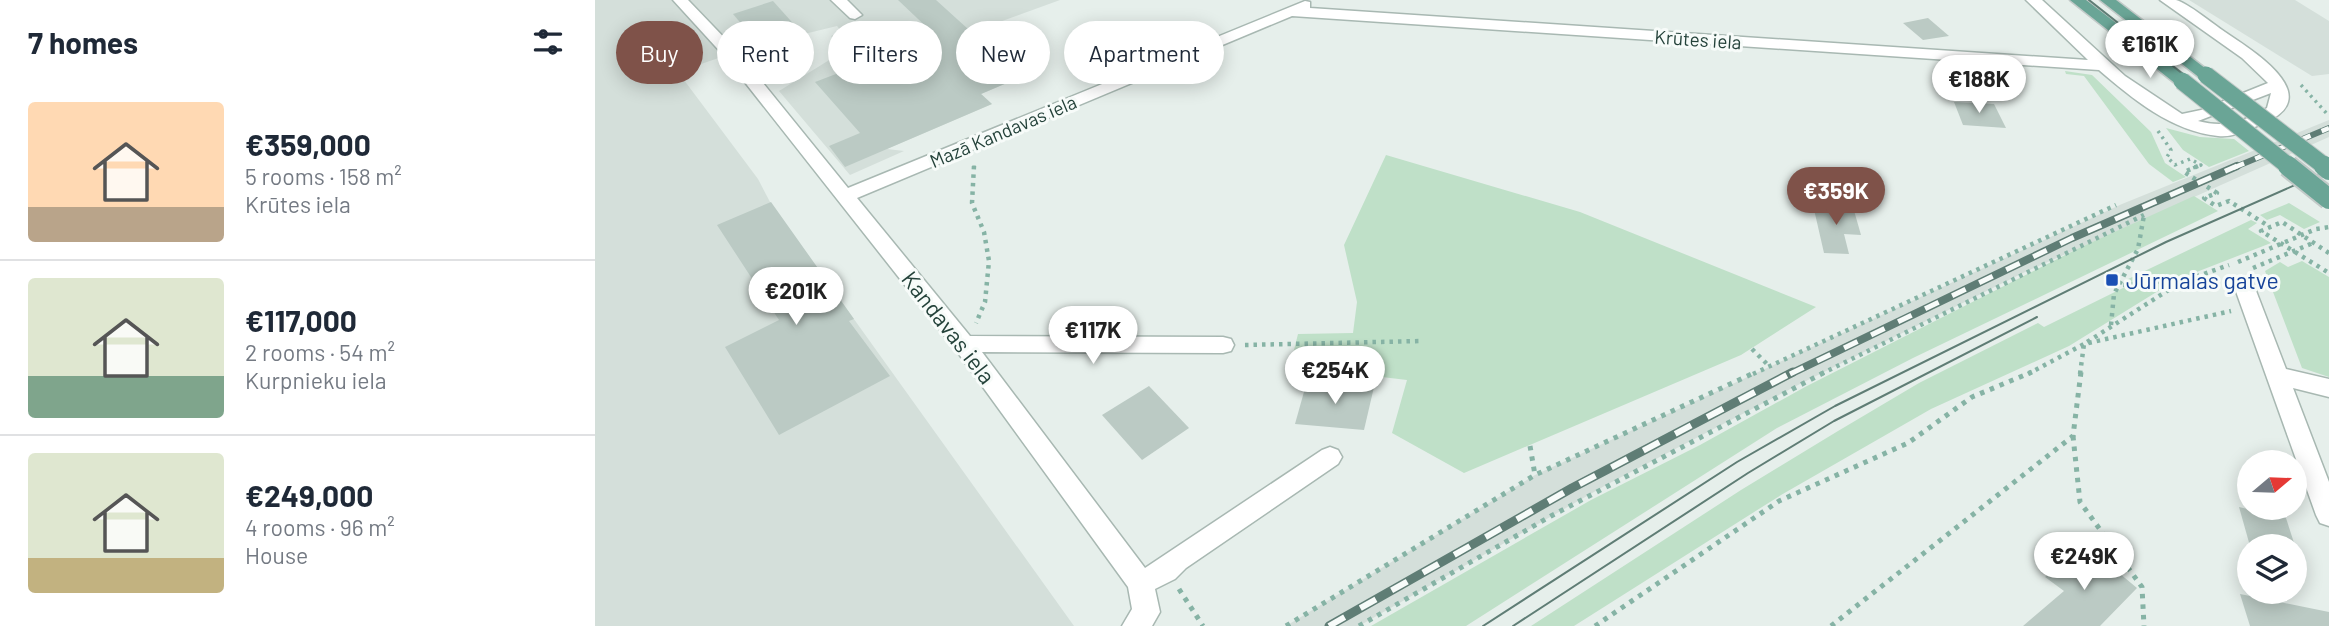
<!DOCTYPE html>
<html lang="en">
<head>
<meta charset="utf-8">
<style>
	:root { --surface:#fff; --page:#f6f6f7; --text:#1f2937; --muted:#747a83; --line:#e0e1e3; --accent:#7f5249 }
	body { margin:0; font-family:Barlow,sans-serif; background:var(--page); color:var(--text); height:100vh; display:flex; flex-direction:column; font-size:26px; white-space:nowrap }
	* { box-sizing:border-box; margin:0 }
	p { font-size:23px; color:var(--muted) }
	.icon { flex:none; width:38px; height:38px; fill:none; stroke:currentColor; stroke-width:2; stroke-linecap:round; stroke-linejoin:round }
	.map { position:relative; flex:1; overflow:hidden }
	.sheet { display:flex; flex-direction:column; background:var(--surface); width:595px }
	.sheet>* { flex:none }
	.banner { position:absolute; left:21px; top:21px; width:665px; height:63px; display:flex; gap:14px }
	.needle { width:46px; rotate:71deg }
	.fabs { position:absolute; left:1642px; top:450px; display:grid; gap:14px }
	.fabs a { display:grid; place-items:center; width:70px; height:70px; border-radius:50%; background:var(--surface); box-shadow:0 4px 18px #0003; font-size:35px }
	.price { position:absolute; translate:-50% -60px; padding:0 16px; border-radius:24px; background:#fff; color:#222; font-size:23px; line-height:46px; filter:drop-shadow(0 2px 4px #0008) }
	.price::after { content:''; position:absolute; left:50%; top:42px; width:21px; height:16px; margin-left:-10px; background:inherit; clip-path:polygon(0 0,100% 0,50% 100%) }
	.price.current { background:var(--accent); color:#fff }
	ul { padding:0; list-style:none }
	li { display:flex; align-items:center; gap:21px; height:175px; padding:0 28px }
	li+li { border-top:2px solid var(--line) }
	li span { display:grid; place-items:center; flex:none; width:196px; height:140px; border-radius:7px; color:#555 }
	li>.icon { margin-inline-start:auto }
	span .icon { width:84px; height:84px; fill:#fffc; stroke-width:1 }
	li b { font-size:30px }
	h2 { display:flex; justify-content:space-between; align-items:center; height:84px; padding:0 28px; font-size:30px }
	.chip { padding:0 24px; border-radius:32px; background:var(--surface); box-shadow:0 4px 18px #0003; font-size:24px; line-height:63px }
	.chip.current { background:var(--accent); color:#fff }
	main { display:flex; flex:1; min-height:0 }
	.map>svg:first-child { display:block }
	.built { fill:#d4dfda }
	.green { fill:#bfe0c8 }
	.building { fill:#bbcac4 }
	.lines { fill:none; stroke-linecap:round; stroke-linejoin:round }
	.minor-casing { stroke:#a8b8b2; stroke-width:3 }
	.major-casing { stroke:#c2cac8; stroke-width:3 }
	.path-far2 { stroke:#86b3a5; stroke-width:3.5; stroke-dasharray:2.5 4.5; stroke-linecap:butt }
	.path-far1 { stroke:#86b3a5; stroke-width:4.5; stroke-dasharray:3.5 5; stroke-linecap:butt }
	.path { stroke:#86b3a5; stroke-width:5; stroke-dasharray:4.5 6; stroke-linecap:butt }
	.minor { fill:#fff; fill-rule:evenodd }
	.major { fill:#6aa596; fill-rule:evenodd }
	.tram { stroke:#5f7d75; stroke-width:2 }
	.rail-far2-casing { stroke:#5f7d75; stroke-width:6 }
	.rail-far1-casing { stroke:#5f7d75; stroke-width:8 }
	.rail-casing { stroke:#5f7d75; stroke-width:9 }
	.rail-far2 { stroke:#f7fbf9; stroke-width:4.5; stroke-dasharray:12; stroke-linecap:butt }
	.rail-far1 { stroke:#f7fbf9; stroke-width:5; stroke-dasharray:15; stroke-linecap:butt }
	.rail { stroke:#f7fbf9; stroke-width:6; stroke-dasharray:18; stroke-linecap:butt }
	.major-bridge-far1-casing { stroke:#c2cac8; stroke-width:19; stroke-linecap:butt }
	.major-bridge-casing { stroke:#c2cac8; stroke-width:24; stroke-linecap:butt }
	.major-bridge-far1 { stroke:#6aa596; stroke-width:17 }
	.major-bridge { stroke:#6aa596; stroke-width:20 }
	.transit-dot { fill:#1a4fb4; stroke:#f7fbf9; stroke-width:2.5 }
	.labels { text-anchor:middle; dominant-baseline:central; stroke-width:6; stroke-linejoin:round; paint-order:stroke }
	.far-street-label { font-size:19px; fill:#24423a; stroke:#f7fbf9 }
	.transit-label { font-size:23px; fill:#164399; stroke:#f7fbf9; text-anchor:start }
	.street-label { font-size:23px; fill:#24423a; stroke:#f7fbf9 }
</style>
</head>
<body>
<main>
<section class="sheet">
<h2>7 homes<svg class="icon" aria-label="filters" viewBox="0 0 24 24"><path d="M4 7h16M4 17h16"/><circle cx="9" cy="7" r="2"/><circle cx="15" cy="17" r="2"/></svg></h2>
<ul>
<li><span style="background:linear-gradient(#ffd9b3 75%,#b9a48a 0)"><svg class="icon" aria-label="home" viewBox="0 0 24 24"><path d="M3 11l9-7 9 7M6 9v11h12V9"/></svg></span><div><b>€359,000</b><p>5 rooms · 158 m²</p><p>Krūtes iela</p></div></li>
<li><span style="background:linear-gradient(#dfe7d0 70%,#7fa58c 0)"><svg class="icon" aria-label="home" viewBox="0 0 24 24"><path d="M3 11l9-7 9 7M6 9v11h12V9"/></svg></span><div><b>€117,000</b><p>2 rooms · 54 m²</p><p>Kurpnieku iela</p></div></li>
<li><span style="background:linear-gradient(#dfe7d0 75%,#c2b280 0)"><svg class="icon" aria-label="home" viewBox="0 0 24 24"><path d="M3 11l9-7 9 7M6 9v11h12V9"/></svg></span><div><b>€249,000</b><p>4 rooms · 96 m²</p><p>House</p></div></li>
</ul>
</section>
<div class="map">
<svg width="1734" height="626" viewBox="0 0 1734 626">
	<rect width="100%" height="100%" fill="#e6efeb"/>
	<g class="built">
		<path d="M0,0H465L380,31L428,76L386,94L397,104L292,149L309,151L255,175L184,91L249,51L236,36L246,31L242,26L209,34L204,30L83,72L163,179L175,202L479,626H0Z"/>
		<path d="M1594,0H1700L1734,21V74L1717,76Z"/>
		<path d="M1734,120V137L1428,273L1205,384L1013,484L764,626H691L940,475L1527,204Z"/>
	</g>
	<g class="green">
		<path d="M1470,71L1497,75L1556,132L1570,163L1591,177L1578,182L1554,164L1489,76L1471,74Z"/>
		<path d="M1571,128L1605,137L1639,139L1654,151L1614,167L1588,150Z"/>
		<path d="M791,155L985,212L1221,307L1146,355L869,473L797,433L812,380L695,366L703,334L758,333L762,302L749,245Z"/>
		<path d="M1599,196L1623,211L1318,358L1182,428L871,626H776L996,500L1105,445L1210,387L1484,248Z"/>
		<path d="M1694,203L1725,222L1709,229L1685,215L1672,220L1665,215Z"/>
		<path d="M1656,220L1662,223L1653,229L1676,243L1581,280L1474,346L1336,409L1186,495L979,626H936L1146,490L1243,431L1324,383L1443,323L1449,327L1530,287L1531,280Z"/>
		<path d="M1707,261L1734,277V377L1707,368L1670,271L1685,262L1693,267Z"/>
	</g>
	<g class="building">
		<path d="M303,0H341L426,77L386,94L397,104L250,167L234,146L265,133L220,82L341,36Z"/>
		<path d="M178,1L204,30L164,45L138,14Z"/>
		<path d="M1333,18L1354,36L1328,40L1308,23Z"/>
		<path d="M1359,102L1399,104L1411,128L1368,125Z"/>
		<path d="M176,202L259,319L254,321L295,376L184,435L130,347L184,320L122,225Z"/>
		<path d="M1218,205L1258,207L1266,235L1249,234L1254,254L1229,253Z"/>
		<path d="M712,381L779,387L769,430L700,424Z"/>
		<path d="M554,386L594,428L547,460L507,415Z"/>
		<path d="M1644,507L1691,518L1700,546H1655Z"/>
		<path d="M1488,543L1542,588L1505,626H1428L1469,591L1450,577Z"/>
		<path d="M1645,594L1734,612V626H1655Z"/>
	</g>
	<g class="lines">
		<defs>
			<g id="minor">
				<path d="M78,0H93L142,51L253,188L710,1L715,2V8L1493,60L1431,0H1447L1530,76L1587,114L1606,110L1673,83L1647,58L1565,0C1569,0 1576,0 1581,0C1593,3 1618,24 1630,32C1658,51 1732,96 1669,123C1655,129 1638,138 1623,136C1576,131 1538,99 1504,70L697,16L262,198L375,336L628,337L636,339L639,345L636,351L628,353L387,352L550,568L727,450L735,447L743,450L747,457L743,464L591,568L580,579L560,589L565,612L557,626H527L537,609L533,587L361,350L130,57ZM1676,93L1672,108C1649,122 1629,128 1603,121Z"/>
				<path d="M236,0H252L267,15L260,19L255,18Z"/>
				<path d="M1648,276L1655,278L1658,283L1691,369L1734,379V397L1698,388L1734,482V526L1725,523L1721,515L1638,283L1641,278Z"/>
			</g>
			<g id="major">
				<path d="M1475,0H1491L1593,78L1595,81L1593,84H1581Z"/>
				<path d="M1505,0H1521L1619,75L1611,80L1605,78Z"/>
			</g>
		</defs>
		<use href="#minor" class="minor-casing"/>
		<use href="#major" class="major-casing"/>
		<g class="path-far2">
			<path d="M1706,85L1734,116"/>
			<path d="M1563,131L1576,150L1572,157L1580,165L1595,159L1606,165L1598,168"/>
			<path d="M379,168V164"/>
		</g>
		<g class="path-far1">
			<path d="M379,166L377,203L389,232L394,261L390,302L381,323"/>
			<path d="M1603,166L1589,172L1622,193L1609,198L1621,206L1634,201L1675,227"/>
			<path d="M1734,253L1687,222L1666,231L1734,273"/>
			<path d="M1643,262L1721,229L1734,227"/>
			<path d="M1658,268L1718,243"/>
			<path d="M1528,285L1571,281L1583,283"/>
			<path d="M1516,325L1519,294L1543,249L1549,215"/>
			<path d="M650,345L826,341"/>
			<path d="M1157,349L1174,366"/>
			<path d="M1158,374L1521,205"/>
			<path d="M1226,374L1549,215"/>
			<path d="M1433,374L1489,344L1636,311"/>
			<path d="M1485,374L1489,344L1586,282L1634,265"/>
		</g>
		<g class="path">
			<path d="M1478,436L1485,502L1547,587L1549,626"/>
			<path d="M935,446L940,475"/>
			<path d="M584,589L608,626"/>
			<path d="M691,626L940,475L1161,372"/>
			<path d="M764,626L956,516L1230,372"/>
			<path d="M1000,626L1184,501L1313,443L1377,397L1437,372"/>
			<path d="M1236,626L1478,436L1486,372"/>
		</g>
		<use href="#minor" class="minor"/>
		<use href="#major" class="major"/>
		<g class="tram">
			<path d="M1494,0L1734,189"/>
			<path d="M888,626L1142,462L1240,406L1571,242L1734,170"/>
			<path d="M918,626L1153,473L1239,421L1442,317"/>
		</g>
		<defs>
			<path id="rail-far2" d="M1638,168L1734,128"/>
			<path id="rail-far1" d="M1195,374L1477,238L1642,166"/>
			<path id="rail" d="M734,626L977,488L1198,372"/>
		</defs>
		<use href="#rail-far2" class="rail-far2-casing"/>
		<use href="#rail-far1" class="rail-far1-casing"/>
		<use href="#rail" class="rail-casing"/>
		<use href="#rail-far2" class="rail-far2"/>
		<use href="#rail-far1" class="rail-far1"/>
		<use href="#rail" class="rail"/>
		<defs>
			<g id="major-bridge-far1">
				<path d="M1611,75L1732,168"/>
				<path d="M1587,81L1696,168"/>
			</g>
			<g id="major-bridge">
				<path d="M1693,166L1734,199"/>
				<path d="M1729,166L1734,170"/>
			</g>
		</defs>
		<use href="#major-bridge-far1" class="major-bridge-far1-casing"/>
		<use href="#major-bridge" class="major-bridge-casing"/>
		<use href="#major-bridge-far1" class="major-bridge-far1"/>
		<use href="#major-bridge" class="major-bridge"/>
	</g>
	<rect class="transit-dot" x="1510" y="273" width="14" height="14" rx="3.5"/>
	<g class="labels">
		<g class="far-street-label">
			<text transform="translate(1103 39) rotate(4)">Krūtes iela</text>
			<text transform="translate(408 131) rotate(-23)">Mazā Kandavas iela</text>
		</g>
		<g class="transit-label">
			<text x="1531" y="280">Jūrmalas gatve</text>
		</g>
		<g class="street-label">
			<text transform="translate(354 327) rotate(52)">Kandavas iela</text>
		</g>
	</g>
</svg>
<div class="fabs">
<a><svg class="needle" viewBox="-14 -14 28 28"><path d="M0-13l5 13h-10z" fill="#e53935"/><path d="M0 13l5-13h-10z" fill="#747a83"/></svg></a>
<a><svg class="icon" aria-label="layers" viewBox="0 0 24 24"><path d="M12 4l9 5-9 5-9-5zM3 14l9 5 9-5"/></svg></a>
</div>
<b class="price" style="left:1555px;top:80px">€161K</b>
<b class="price" style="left:1384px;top:115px">€188K</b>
<b class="price current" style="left:1241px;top:227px">€359K</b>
<b class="price" style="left:201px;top:327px">€201K</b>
<b class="price" style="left:498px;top:366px">€117K</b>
<b class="price" style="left:740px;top:406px">€254K</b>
<b class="price" style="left:1489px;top:592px">€249K</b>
<div class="banner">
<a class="chip current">Buy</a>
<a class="chip">Rent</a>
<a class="chip">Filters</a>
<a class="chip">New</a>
<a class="chip">Apartment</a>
</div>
</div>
</main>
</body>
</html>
